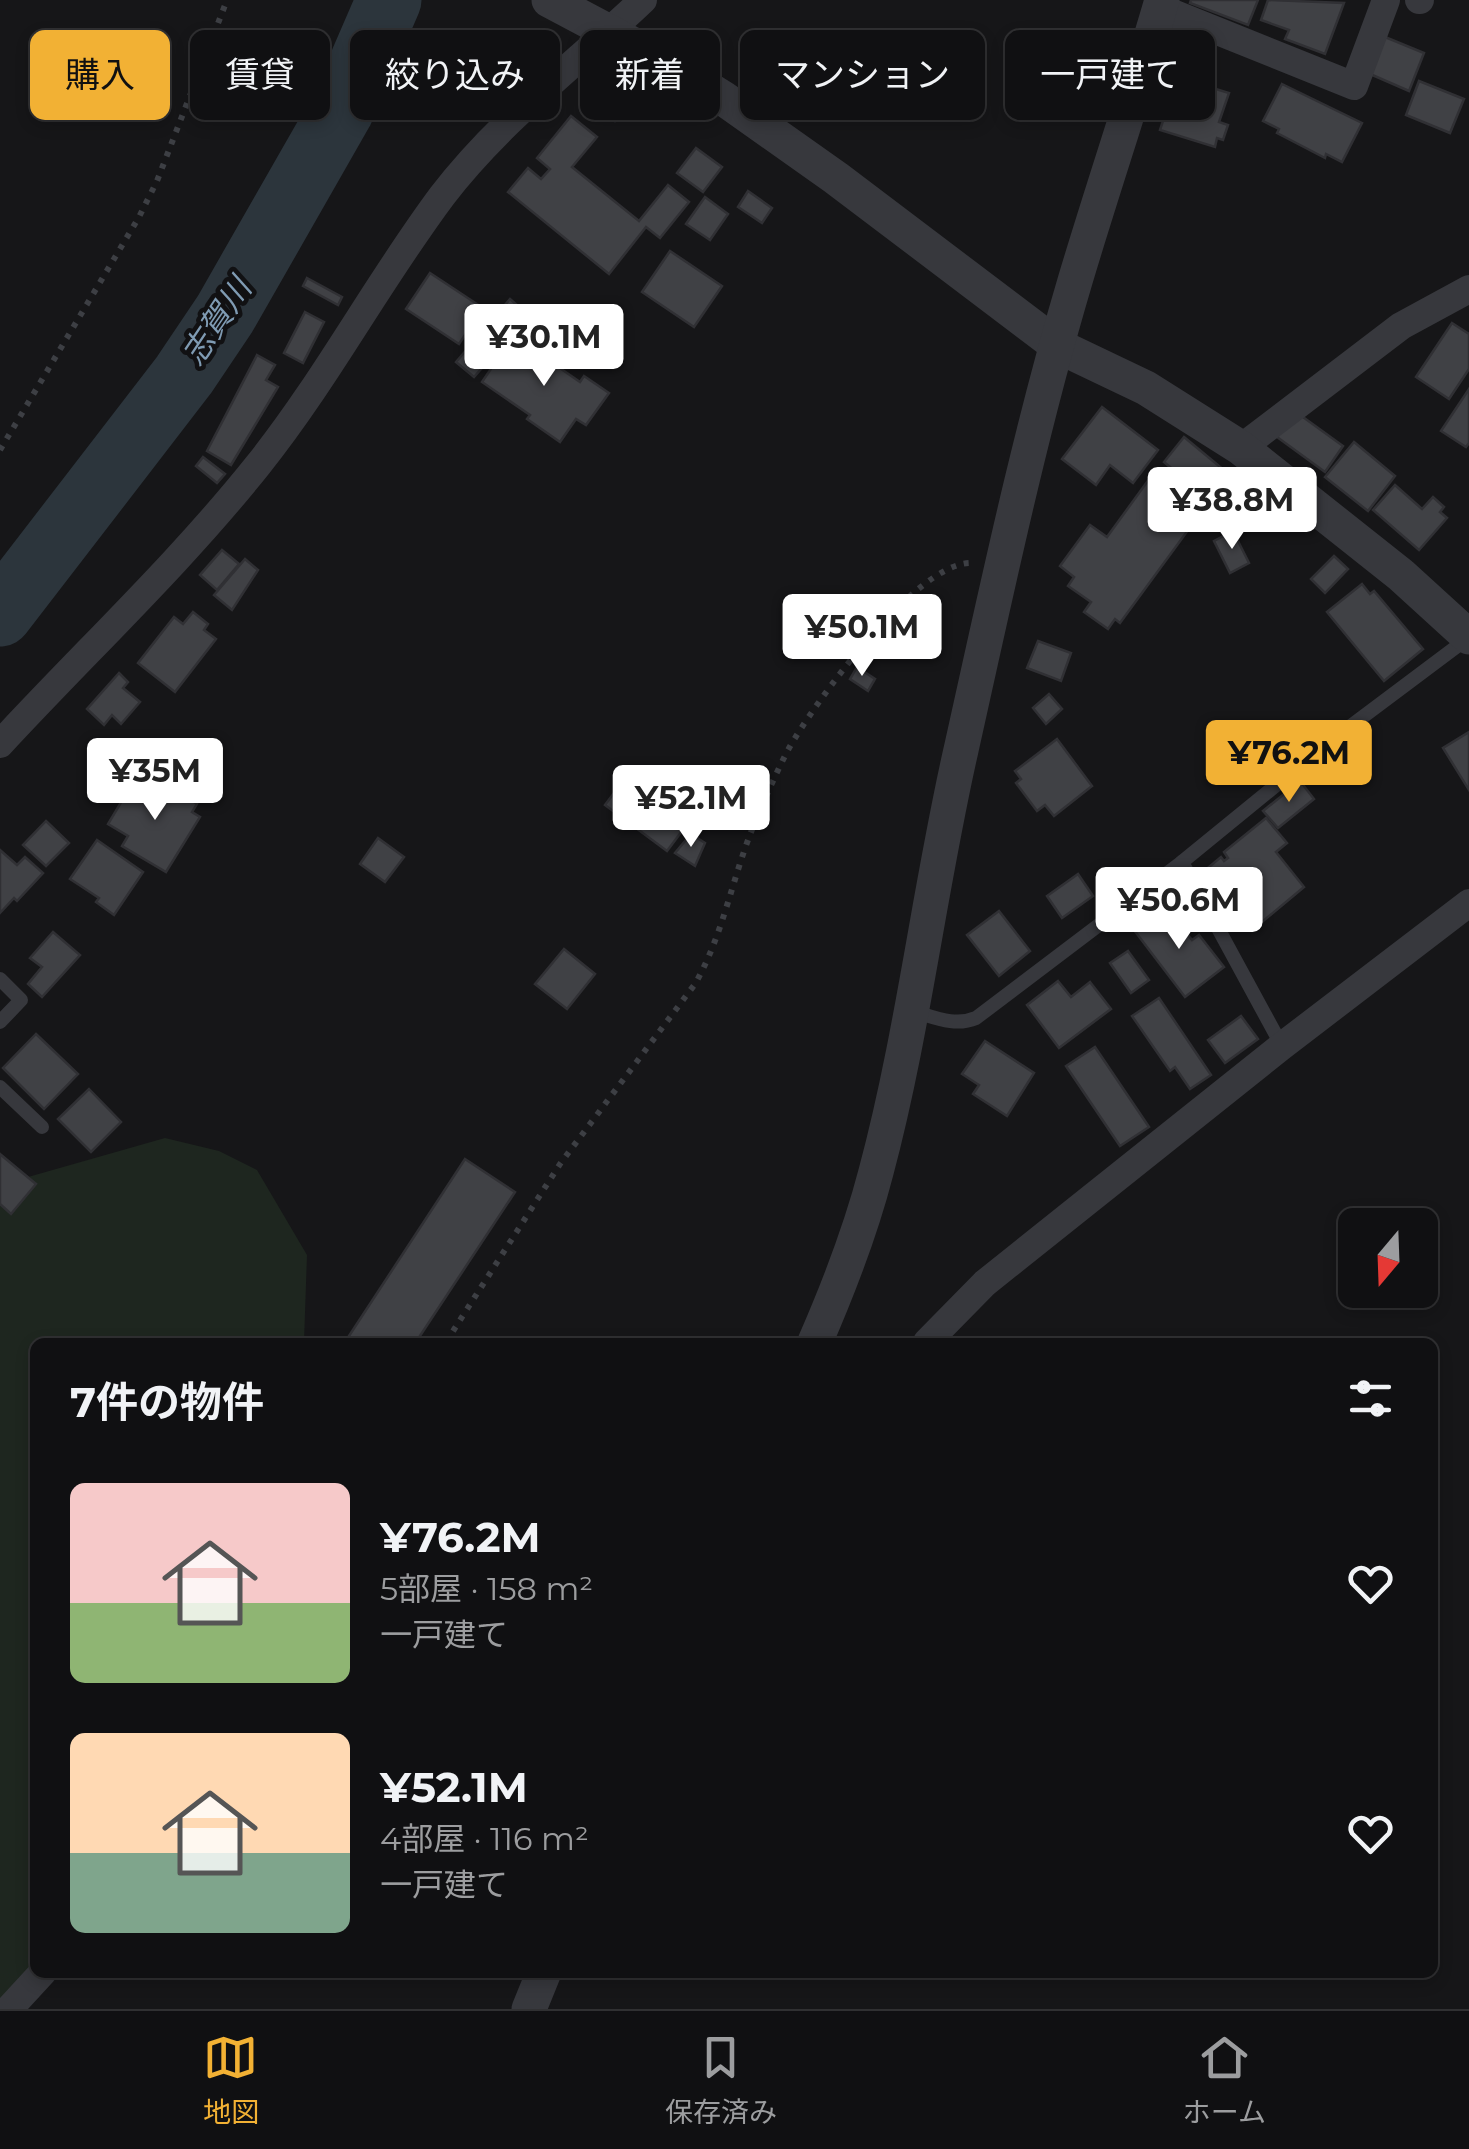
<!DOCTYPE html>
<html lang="ja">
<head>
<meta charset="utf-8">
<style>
	:root { --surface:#101012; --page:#1e1e20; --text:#f1f3f6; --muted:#9c9d9f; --line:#303032; --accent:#f2b134 }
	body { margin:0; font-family:Montserrat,"Noto Sans JP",sans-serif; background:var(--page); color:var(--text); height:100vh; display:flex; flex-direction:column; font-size:38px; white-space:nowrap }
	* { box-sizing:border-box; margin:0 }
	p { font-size:32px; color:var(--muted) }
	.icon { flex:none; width:55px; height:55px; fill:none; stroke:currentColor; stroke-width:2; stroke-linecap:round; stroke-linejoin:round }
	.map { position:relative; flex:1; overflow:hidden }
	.details { position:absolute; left:30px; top:1338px; width:1408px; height:640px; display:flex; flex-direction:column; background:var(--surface); border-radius:15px; box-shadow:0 5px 15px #0003,0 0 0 2px var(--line) }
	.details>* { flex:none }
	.banner { position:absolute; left:30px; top:30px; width:1410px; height:90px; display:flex; gap:20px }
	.needle { width:65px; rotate:199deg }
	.controls { position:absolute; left:1338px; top:1208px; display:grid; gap:20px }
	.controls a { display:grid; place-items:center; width:100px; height:100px; border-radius:15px; background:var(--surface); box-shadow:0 5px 15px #0003,0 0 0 2px var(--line); font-size:50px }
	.price { position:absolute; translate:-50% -85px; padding:0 22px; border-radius:10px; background:#fff; color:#222; font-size:32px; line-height:65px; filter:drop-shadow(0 2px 5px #0008) }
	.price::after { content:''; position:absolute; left:50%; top:60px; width:30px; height:22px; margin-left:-15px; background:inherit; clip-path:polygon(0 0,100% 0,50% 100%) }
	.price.on { background:var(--accent); color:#111 }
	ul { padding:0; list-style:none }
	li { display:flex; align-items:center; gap:30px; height:250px; padding:0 40px }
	li span { display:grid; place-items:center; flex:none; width:280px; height:200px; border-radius:15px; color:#555 }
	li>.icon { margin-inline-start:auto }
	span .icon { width:120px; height:120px; fill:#fffc; stroke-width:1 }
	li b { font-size:42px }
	h2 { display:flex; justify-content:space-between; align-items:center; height:120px; padding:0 40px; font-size:42px }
	.pill { padding:0 35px; border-radius:15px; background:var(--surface); box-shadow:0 5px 15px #0003,0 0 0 2px var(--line); font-size:35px; line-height:90px }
	.pill.on { background:var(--accent); color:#111 }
	.menu { display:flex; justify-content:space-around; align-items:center; height:140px; border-top:2px solid var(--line); background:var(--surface); font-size:28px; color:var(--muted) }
	.menu a { display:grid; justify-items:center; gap:5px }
	.menu .on { color:var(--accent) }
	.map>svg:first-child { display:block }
	.green { fill:#1e261f }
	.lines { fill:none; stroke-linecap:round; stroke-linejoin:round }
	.river { stroke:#2c353c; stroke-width:65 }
	.building { fill:#404145; stroke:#303034; stroke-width:2.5 }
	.path { stroke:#3d3f44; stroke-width:6; stroke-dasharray:5 8; stroke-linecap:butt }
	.service { stroke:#37383d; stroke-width:14 }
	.minor { stroke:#37383d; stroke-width:28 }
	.tertiary { stroke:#37383d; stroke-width:35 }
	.labels { text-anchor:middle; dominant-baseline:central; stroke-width:9; stroke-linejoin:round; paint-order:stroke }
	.water-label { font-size:32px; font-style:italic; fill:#7f9bb3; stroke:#111113 }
</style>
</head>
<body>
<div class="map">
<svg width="1469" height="2009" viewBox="0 0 1469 2009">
	<rect width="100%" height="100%" fill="#161618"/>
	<path class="green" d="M165,1138L219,1151L257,1170L307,1255L304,1342H35V1963L0,2001V1185Z"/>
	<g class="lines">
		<path class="river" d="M0,614L184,375L225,314L341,111L389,0"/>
	</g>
	<g class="building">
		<path d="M1191,0H1258L1248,25L1190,3Z"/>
		<path d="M1268,0L1344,3L1325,54L1285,39L1289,30L1261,20Z"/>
		<path d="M1385,37L1424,53L1409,91L1370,74Z"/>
		<path d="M802,67L830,85L813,111L777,88L782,79L792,85Z"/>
		<path d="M618,78L639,97L615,121L596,102Z"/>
		<path d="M1187,80L1229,93L1219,122L1228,125L1223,140L1217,138L1215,147L1160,130L1173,90L1183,93Z"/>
		<path d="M1419,81L1464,99L1450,133L1406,115Z"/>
		<path d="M1282,84L1362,123L1342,162L1326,154L1325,158L1277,133L1279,129L1263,121Z"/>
		<path d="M571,116L597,137L572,167L639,221L668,185L689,202L660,238L646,227L609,274L508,192L528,168L541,179L550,169L537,158Z"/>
		<path d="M696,148L722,167L703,192L677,173Z"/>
		<path d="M748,191L772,208L762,223L738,207Z"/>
		<path d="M705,197L728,214L710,240L686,224Z"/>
		<path d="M670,251L722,286L694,327L642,292Z"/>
		<path d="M430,273L483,308L459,344L406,309Z"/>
		<path d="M307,278L342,297L338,305L303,286Z"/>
		<path d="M510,299L526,313L506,337L500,332L480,354L488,361L474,377L456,362Z"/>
		<path d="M305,312L324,322L303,363L284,353Z"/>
		<path d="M1452,323L1469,334V369L1449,399L1416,377Z"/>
		<path d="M514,335L560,363L557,366L580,382L584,376L609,393L586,425L576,419L560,442L527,419L530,415L482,382Z"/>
		<path d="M257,355L275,365L266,380L278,387L231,465L207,451Z"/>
		<path d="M1469,389V443L1466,447L1441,431Z"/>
		<path d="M1102,407L1158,450L1133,483L1110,465L1096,485L1062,459Z"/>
		<path d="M1296,412L1343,446L1325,472L1277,437Z"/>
		<path d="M1184,437L1231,476L1211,501L1164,462Z"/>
		<path d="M1354,442L1395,476L1368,511L1325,477Z"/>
		<path d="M203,457L225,474L217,483L196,466Z"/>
		<path d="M1155,471L1205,507L1120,623L1115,619L1108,629L1084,612L1091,602L1068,586L1074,577L1060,566L1090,525L1107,537Z"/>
		<path d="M1395,485L1422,509L1433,497L1444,507L1440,512L1447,518L1419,550L1373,510Z"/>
		<path d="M1233,531L1249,563L1230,573L1214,541Z"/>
		<path d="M222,550L239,564L217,590L200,575Z"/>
		<path d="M1334,556L1348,569L1325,593L1311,579Z"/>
		<path d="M245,559L258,570L232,610L214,595Z"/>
		<path d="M1362,584L1370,594L1374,591L1423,649L1384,681L1327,612Z"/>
		<path d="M193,612L208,624L204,630L216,639L175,692L138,663L174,617L183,624Z"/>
		<path d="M1038,641L1071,653L1061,681L1027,668Z"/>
		<path d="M857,667L875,679L868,691L850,679Z"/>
		<path d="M119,673L128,682L123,688L140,702L121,724L112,715L104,725L87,709Z"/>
		<path d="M1049,694L1062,709L1046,724L1033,708Z"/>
		<path d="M1469,732V790L1443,748Z"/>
		<path d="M1274,738L1284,757L1255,772L1245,753Z"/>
		<path d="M1057,739L1092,786L1054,816L1045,805L1037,811L1016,783L1021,779L1015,771Z"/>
		<path d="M626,777L688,823L667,851L605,805Z"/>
		<path d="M135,779L164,796L170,787L197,804L192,812L200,817L166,872L122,846L128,836L108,824Z"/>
		<path d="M1300,781L1314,799L1278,828L1263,811Z"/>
		<path d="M1266,818L1287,843L1276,852L1304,887L1262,922L1258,917L1247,926L1203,872L1221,857L1224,861L1228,858L1224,852Z"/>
		<path d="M46,821L69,843L46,866L23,845Z"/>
		<path d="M691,834L705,843L695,866L675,853Z"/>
		<path d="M378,838L404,857L385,882L360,864Z"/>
		<path d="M97,840L143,872L114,915L96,902L99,898L70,879Z"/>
		<path d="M0,850L17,865L25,857L43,873L17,901L14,898L0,913Z"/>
		<path d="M1078,874L1093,896L1062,918L1047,896Z"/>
		<path d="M1165,906L1192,940L1199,935L1224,967L1185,997L1134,930Z"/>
		<path d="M999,911L1030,951L999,976L967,935Z"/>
		<path d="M53,932L80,955L42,997L28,984L42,967L30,958Z"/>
		<path d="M564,949L595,974L567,1009L535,984Z"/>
		<path d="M1128,951L1149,980L1131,993L1110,963Z"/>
		<path d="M1058,981L1071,997L1090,982L1111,1009L1059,1048L1027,1005Z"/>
		<path d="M1159,998L1211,1075L1190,1089L1175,1067L1170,1071L1132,1016Z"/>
		<path d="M1241,1016L1258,1039L1225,1063L1208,1040Z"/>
		<path d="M36,1034L78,1074L44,1109L3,1068Z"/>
		<path d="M985,1041L1034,1073L1007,1116L973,1094L979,1085L962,1074Z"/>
		<path d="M1095,1047L1149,1127L1120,1146L1066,1066Z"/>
		<path d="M89,1089L121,1122L91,1152L58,1119Z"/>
		<path d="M0,1154L36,1184L11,1214L0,1204Z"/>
		<path d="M465,1159L515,1192L416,1342H345Z"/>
	</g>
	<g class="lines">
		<g class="path">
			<path d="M0,450L139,217L157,181L227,0"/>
			<path d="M446,1342L560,1164L695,984C723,935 732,879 753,827C764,801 775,775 788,750C814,703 915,564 970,563"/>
		</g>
		<g class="service">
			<path d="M1182,862L1282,1046"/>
			<path d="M0,979L21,1000L0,1022"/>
			<path d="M912,1011C934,1017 955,1027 976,1018L1182,862L1324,746L1468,638"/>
			<path d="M0,1087L42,1127"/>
		</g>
		<g class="minor">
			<path d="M1419,0H1420"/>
			<path d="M1160,8L1354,86L1386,0"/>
			<path d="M1241,448L1401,326L1469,289"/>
			<path d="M0,744C86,651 179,564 258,465C326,380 377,283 442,196C499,121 576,64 643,0"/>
			<path d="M927,1342L985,1283L1282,1046L1469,903"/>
			<path d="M9,2009L43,1972"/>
		</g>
		<g class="tertiary">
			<path d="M549,0L662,60L723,98L836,178L1058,346L1146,388L1241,448L1401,575L1469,637"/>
			<path d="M815,1342C839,1287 861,1230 876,1172C913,1034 929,890 961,750C996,593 1029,436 1075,281C1103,187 1135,94 1162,0"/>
			<path d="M529,2009L544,1972"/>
		</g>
	</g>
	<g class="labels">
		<g class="water-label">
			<text transform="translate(216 321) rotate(-56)">志賀川</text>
		</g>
	</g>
</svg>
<div class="controls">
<a><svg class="needle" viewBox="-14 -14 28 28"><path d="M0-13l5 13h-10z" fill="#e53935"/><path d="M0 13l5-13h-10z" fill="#9c9d9f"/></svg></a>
</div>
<b class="price" style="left:544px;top:389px">¥30.1M</b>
<b class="price" style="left:1232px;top:552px">¥38.8M</b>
<b class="price" style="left:862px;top:679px">¥50.1M</b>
<b class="price on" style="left:1289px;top:805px">¥76.2M</b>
<b class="price" style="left:155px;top:823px">¥35M</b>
<b class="price" style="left:691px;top:850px">¥52.1M</b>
<b class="price" style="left:1179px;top:952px">¥50.6M</b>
<div class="banner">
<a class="pill on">購入</a>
<a class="pill">賃貸</a>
<a class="pill">絞り込み</a>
<a class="pill">新着</a>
<a class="pill">マンション</a>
<a class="pill">一戸建て</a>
</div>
<section class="details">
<h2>7件の物件<svg class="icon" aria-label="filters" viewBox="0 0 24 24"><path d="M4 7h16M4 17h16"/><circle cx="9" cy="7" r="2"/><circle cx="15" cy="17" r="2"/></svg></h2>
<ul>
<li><span style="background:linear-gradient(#f6c9c9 60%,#8fb573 0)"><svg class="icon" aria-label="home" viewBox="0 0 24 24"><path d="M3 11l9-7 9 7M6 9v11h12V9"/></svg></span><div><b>¥76.2M</b><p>5部屋 · 158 m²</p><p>一戸建て</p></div><svg class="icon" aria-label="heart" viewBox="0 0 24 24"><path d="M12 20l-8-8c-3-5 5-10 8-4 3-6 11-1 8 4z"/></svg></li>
<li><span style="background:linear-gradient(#ffd9b3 60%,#7fa58c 0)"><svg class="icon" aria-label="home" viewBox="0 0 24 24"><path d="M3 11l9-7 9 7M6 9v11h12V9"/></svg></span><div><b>¥52.1M</b><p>4部屋 · 116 m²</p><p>一戸建て</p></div><svg class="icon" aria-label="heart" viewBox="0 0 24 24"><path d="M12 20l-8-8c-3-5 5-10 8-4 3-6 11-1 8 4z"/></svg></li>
</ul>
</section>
</div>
<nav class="menu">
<a class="on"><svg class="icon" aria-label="map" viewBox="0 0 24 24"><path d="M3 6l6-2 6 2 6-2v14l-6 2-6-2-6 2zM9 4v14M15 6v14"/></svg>地図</a>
<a><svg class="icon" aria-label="saved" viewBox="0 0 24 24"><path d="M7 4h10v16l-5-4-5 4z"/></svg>保存済み</a>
<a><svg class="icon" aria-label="home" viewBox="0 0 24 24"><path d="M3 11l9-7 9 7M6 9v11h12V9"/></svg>ホーム</a>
</nav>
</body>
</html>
